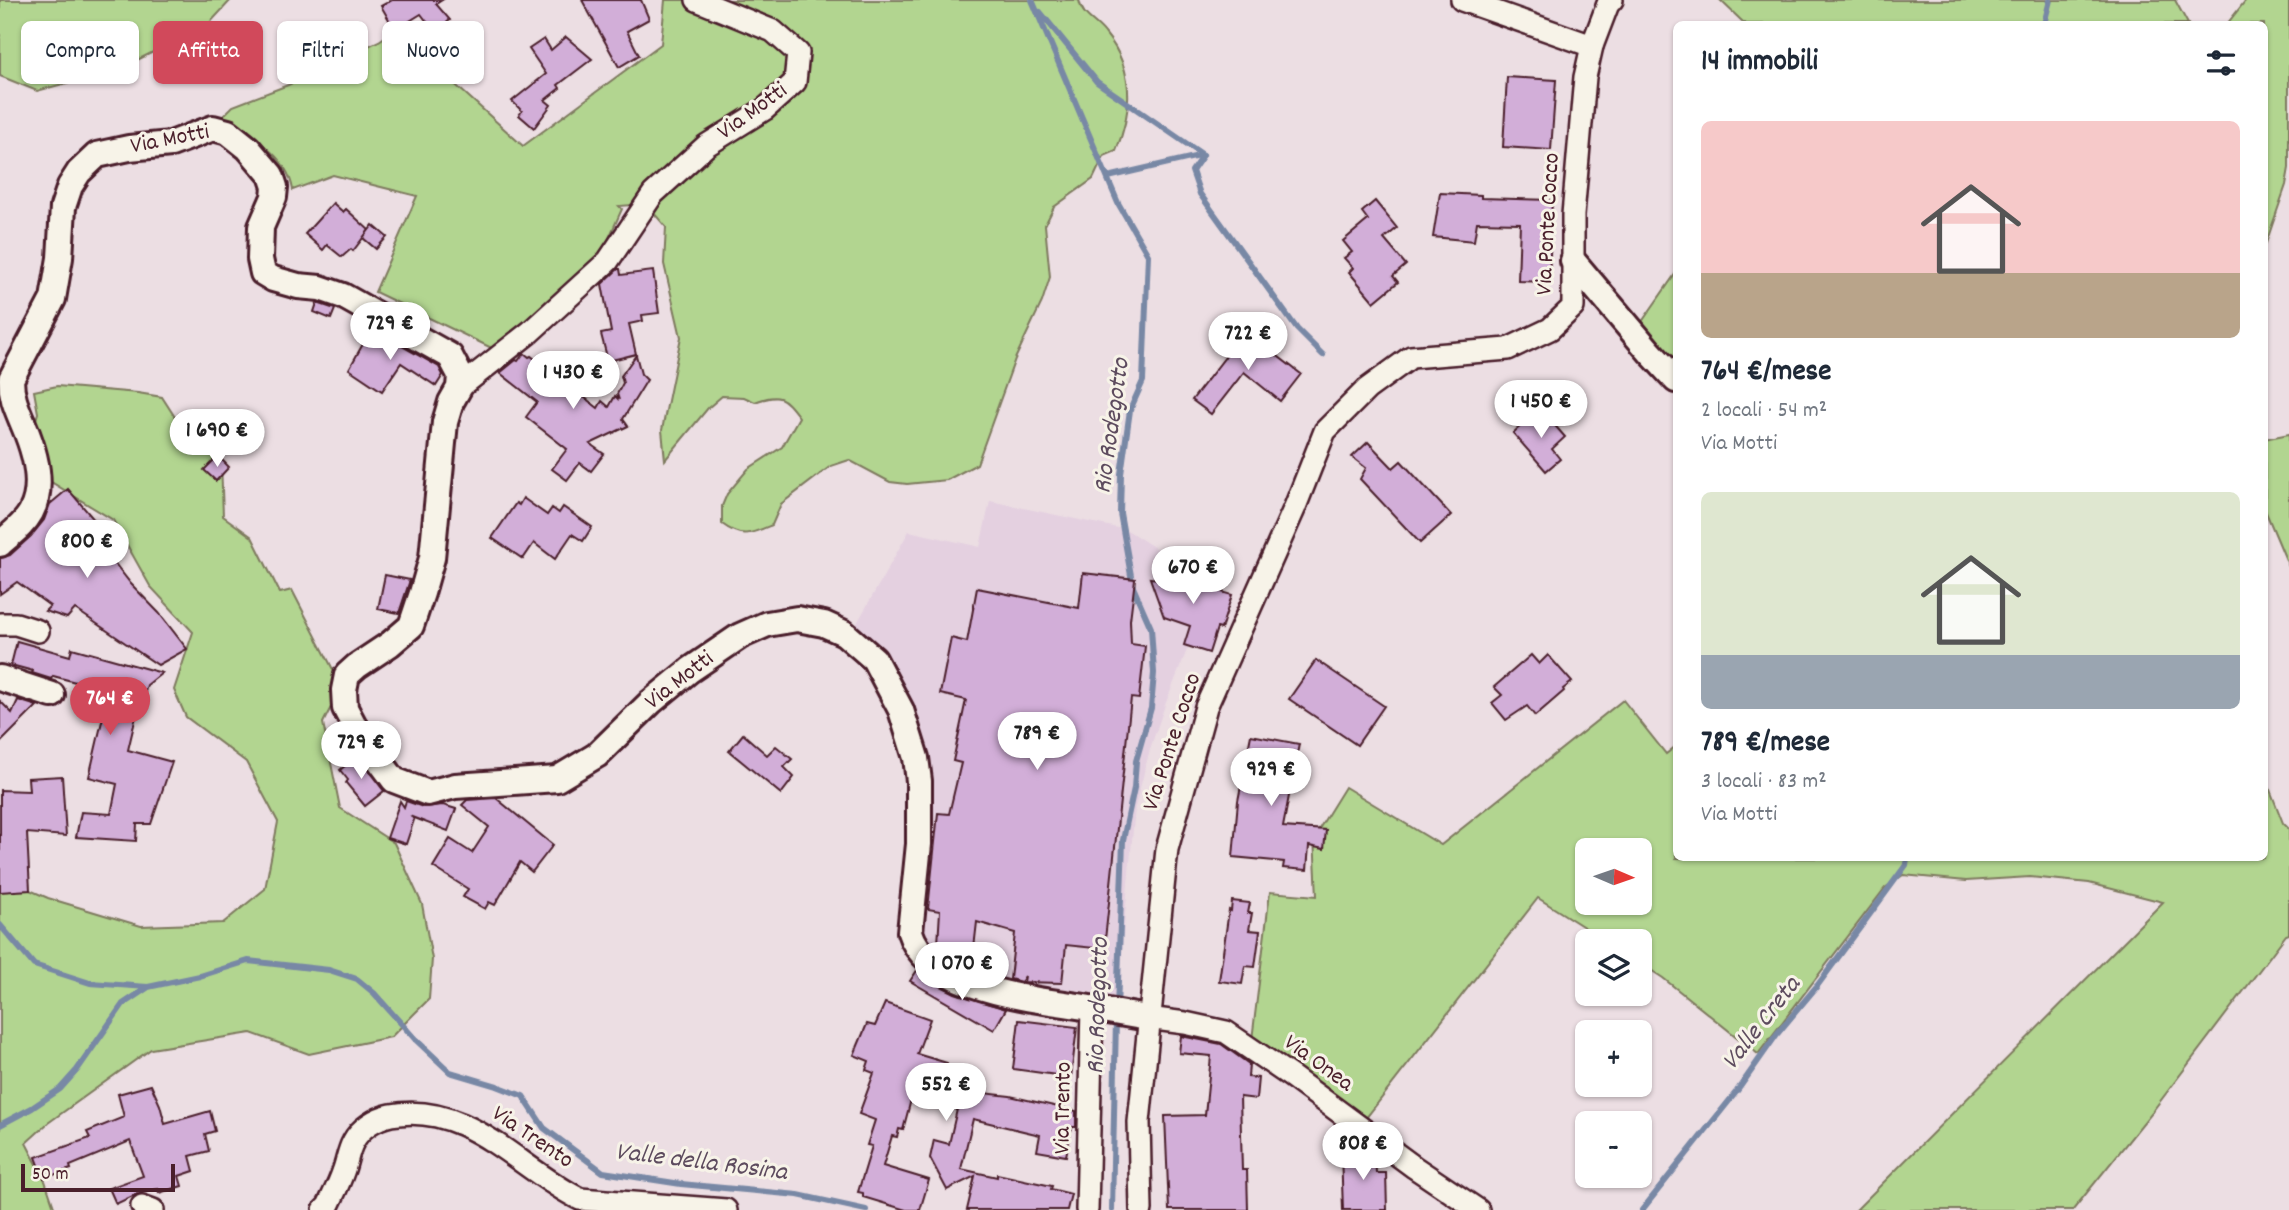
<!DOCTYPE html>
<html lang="it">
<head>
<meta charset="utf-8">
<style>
	:root { --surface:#fff; --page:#f2f2f3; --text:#1f2937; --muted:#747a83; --accent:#d1495b }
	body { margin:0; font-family:Dekko,sans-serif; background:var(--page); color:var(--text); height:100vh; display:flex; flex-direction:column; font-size:26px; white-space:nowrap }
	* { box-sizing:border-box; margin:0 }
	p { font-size:23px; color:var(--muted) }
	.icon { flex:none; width:38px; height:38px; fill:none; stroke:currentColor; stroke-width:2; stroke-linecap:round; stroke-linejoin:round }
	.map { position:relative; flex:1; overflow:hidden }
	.panel { position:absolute; left:1673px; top:21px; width:595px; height:840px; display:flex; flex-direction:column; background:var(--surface); border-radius:10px; box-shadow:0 2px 5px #0004 }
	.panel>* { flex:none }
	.hud { position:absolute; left:21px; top:21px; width:665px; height:63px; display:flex; gap:14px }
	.needle { width:46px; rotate:92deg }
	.buttons { position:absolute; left:1575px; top:838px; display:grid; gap:14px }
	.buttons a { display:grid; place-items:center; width:77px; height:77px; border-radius:10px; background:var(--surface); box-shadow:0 2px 5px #0004; font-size:35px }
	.scale { position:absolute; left:21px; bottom:18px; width:154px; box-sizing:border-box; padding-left:7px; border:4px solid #4a1f2b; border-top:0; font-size:19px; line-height:24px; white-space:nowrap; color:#4a1f2b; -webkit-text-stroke:5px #f7f3e8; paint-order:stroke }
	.price { position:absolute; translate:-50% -60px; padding:0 16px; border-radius:24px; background:#fff; color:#222; font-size:23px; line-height:46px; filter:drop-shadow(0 2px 4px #0008) }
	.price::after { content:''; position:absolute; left:50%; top:42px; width:21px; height:16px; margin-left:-10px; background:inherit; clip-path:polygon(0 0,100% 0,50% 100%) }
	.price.selected { background:var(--accent); color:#fff }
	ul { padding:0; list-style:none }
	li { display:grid; align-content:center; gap:14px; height:371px; padding:0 28px }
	li span { display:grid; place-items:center; height:217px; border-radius:10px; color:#555 }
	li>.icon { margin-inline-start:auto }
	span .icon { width:126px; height:126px; fill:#fffc; stroke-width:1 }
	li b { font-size:30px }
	h2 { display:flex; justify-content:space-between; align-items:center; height:84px; padding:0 28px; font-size:30px }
	.pill { padding:0 24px; border-radius:10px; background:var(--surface); box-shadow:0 2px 5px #0004; font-size:24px; line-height:63px }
	.pill.selected { background:var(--accent); color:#fff }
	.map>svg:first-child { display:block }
	.built { fill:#e4d0e0 }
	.green { fill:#b2d590; stroke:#7e7a5e; stroke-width:2; fill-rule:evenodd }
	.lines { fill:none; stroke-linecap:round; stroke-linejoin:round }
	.stream { stroke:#7888a5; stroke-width:6 }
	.building { fill:#d2aed8; stroke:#4a1f2b; stroke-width:2 }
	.minor-casing { stroke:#4a1f2b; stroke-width:26 }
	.tertiary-casing { stroke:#4a1f2b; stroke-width:30 }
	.minor { stroke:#f7f3e8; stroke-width:21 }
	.tertiary { stroke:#f7f3e8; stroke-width:24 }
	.labels { text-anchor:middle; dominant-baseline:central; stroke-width:6; stroke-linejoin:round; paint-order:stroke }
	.street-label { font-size:24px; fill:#4a1f2b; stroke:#f7f3e8 }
	.water-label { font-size:26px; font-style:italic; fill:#5d4b5e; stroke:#f7f3e8 }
</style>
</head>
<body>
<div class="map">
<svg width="2289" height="1210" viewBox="0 0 2289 1210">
	<rect width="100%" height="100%" fill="#ecdee3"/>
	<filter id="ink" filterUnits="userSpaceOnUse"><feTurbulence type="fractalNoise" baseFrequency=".0143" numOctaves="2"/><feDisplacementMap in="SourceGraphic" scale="14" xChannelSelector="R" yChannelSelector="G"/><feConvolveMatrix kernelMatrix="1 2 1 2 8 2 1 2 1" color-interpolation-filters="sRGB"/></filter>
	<g filter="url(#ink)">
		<path class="built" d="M990,501L1127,530L1213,585L1165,705L1150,749L1135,808L1123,938L1120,1012H1062L915,948L922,807L888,683L872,682L878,644L856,625L909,531L980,547Z"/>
		<g class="green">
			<path d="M0,0H231L208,25L119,69L37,91L0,76Z"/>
			<path d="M665,0H1079C1082,17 1095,20 1105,33C1135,69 1133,110 1116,151L1104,156L1093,179L1054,207L1045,225L1050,277L1042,302L1015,359L977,464L947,480L907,484L890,482L849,460L831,466L781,504L772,525C751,534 742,539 722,524V506L727,494L748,469L782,447L799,417C783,396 780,393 755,402L744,397L722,396L708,408L665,460L662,430L681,337L664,264L666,227L646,204L619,206L622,209L588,285L502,353L375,292L417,196L333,175L293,190C287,153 249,134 218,121L233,106L288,85L379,41L395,30L523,146L661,44Z"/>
			<path d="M1720,0H2175L2188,24H1745Z"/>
			<path d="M2246,0H2289V168L2286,185L2265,246L2264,24H2227Z"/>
			<path d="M1676,273V390L1639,326Z"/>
			<path d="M57,386L138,393L162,397L182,428L204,441L221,461L223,516L252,537L280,593L292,590L339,681L342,702L331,707L323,723L340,808L394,843L422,904L432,959L429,999L391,1037L309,1054L251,1033L151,1049L48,1123L26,1143L44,1178L55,1210H0V877L48,898L141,926L223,923L265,889L278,822L246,762L186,717L174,690L193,632L150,586L113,520L22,464L38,413L34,391Z"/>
			<path d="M2289,434V567L2265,510L2264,439Z"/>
			<path d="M1623,700L1666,754L1676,746V858H2264L2265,777L2283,823L2289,829V934L2286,935L2152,1112L2073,1210H1856L2163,902L2089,883L2030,877L1966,881L1903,875L1885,888L1758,1054L1663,978L1640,963V942L1606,941L1538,898L1362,1123L1252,1040L1270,892L1317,896L1314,837L1345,787L1441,845ZM1587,850H1640V903H1587Z"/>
		</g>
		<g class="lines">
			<g class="stream">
				<path d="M1032,0L1118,203L1148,255L1143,381L1130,410L1121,474L1120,513L1133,587L1151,628L1154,673L1151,708L1136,761L1134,788L1123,840L1117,1009"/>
				<path d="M1040,12L1097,82L1203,155"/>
				<path d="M2044,24L2050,0"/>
				<path d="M1203,155L1192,171L1200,194L1297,329L1323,355"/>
				<path d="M1108,177L1203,155"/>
				<path d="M0,925L34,965L90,983L148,987L200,976L248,961L329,970L357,979L374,993L415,1039L450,1072L497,1086L523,1096L544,1128L603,1172L681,1184L798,1195L866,1210"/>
				<path d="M0,1125L32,1108L60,1089L77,1070L123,1004L147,988"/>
				<path d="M1112,1210L1116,1019"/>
				<path d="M1642,1210L1737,1091L1777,1034L1817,986L1906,865L1907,858"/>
			</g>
		</g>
		<g class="building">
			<path d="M392,0H442L436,4L450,20L435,32L421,14L395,30L381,6Z"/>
			<path d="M582,0H641L649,19L627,31L639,55L619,67Z"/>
			<path d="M566,37L592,59L558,85L560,88L545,100L551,105L534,128L519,115L522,111L512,101L546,74L529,49L544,39L551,50Z"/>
			<path d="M1507,77L1556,80L1551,150L1503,147Z"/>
			<path d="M1440,193L1481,195V198L1552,200L1549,282L1518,281L1520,223L1477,222L1474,241L1433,237Z"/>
			<path d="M1375,201L1397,228L1384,239L1406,265L1393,276L1398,282L1374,302L1349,272L1353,268L1344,258L1352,252L1343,241L1368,220L1362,212Z"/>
			<path d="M333,203L343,212L346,209L369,230L353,251L351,249L342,257L327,245L323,250L305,234Z"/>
			<path d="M373,225L387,237L376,249L363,238Z"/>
			<path d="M618,269H620L621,275L653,271L659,313L642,315L643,321L629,324L636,354L608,361L601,334L611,332L602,284Z"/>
			<path d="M317,303L335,309L331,319L314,312Z"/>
			<path d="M1255,330L1274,345L1270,350L1301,374L1280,401L1244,372L1211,414L1192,400L1242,335L1248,340Z"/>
			<path d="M377,332L439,367L443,375L436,386L401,363L382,391L349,369L368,335L373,339Z"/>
			<path d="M524,353L529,357L531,356L598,408L602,401L609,407L615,396L619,400L617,394L623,383L621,376L636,355L641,374L647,380L623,419L628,426L590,444L604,454L591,471L580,463L567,480L552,469L567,449L526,417L537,402L500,373L516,360L518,361Z"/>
			<path d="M1544,413L1565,437L1552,449L1560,459L1546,471L1513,433L1526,421L1530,425Z"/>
			<path d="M1368,442L1393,468L1401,461L1451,515L1420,543L1360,479L1366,468L1352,457Z"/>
			<path d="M218,456L229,467L216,481L204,470Z"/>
			<path d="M68,489L96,522L94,525L120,555L113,561L131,584L159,613L187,649L158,665L75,609L67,618L45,611L50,606L17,582L0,594V558L10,555L31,536L44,520L50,504Z"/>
			<path d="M523,498L547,515L552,508L559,513L563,507L592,527L583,541L572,534L555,559L534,543L523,559L492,538L516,503L519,505Z"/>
			<path d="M1159,569L1198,579L1199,576L1225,584L1222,592L1232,595L1221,629L1217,628L1209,653L1184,645L1190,626L1164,617L1150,578L1158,579Z"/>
			<path d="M1083,573L1135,579L1130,620L1131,644L1145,646L1139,699L1131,698L1104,949L1066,945L1062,983L1024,982L1025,976L1021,982L1010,979L1015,933L977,922L974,948L938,944L940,911L928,909L938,813L949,814L961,763L953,761L966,700L940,694L951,638L967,642L977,588L1079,608Z"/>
			<path d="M385,575L410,580L399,613L378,609Z"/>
			<path d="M17,641L70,656L72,648L162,673L147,685L139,712H137L128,750L172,762L151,824H137L136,841L76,837L81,812L111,814L117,784L89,777L109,691L53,676L51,679L32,673L33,671L11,665Z"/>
			<path d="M1531,655L1539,664L1548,655L1572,682L1563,689L1564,691L1535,716L1527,706L1506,720L1492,703L1502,695L1494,687Z"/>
			<path d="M1316,660L1384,706L1357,745L1289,699Z"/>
			<path d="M18,700L37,706L0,743V701L12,713Z"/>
			<path d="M743,734L767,755L776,746L792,759L784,767L794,777L781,794L729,751Z"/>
			<path d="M1251,735L1299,744L1283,827L1326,830L1324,849L1309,846L1307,870L1283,868L1284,862L1233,857L1238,801Z"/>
			<path d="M357,756L384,791L365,806L346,783L348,780L340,770Z"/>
			<path d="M62,776L66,836L27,833L30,890L0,892V790L29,791L28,778Z"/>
			<path d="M496,798L553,845L532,872L520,862L495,905L489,902L485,909L463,897L468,889L433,867L450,839L472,853L489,827L462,805L467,800Z"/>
			<path d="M400,801L404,807L406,801L423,807L443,805L456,809L448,831L412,817L414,820L406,844L387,838Z"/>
			<path d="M1232,901L1250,903L1248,913H1252L1249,930L1260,931L1255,967L1245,966L1242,984L1219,981L1229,910L1231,911Z"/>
			<path d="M918,969L931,981L955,993L1006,1009L994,1030L910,981Z"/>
			<path d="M885,1003L930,1019L917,1054L947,1063L944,1081L966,1086L965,1091L1010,1096L1076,1111V1127H1072L1066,1156L1037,1151L1040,1135L973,1119L961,1169L997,1177V1174L1052,1186L1051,1189L1071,1194L1067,1210H967L975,1176L947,1190L930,1158L934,1140L949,1144L958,1105L913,1092L903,1130L899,1129L897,1137L892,1136L883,1166L929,1180L920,1210H906L863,1197V1193L858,1192L872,1146L867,1145L875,1120L859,1114L874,1073L866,1070L869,1061L854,1055L867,1024L875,1026Z"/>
			<path d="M1019,1020L1077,1027L1071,1077L1013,1069Z"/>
			<path d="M1181,1036L1221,1044L1249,1064L1248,1077L1258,1078L1256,1099L1240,1097L1242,1170H1247L1248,1210H1169L1165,1116L1205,1115L1211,1056L1179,1053Z"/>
			<path d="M151,1085L160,1105L165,1124L210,1111L215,1131L205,1134L209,1151L190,1156L194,1171L179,1176L182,1186L159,1193L158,1189L139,1193L116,1204L109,1188L143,1176L130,1141L70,1166L71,1169L44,1178L36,1157L90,1138L87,1132L124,1117L118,1094Z"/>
			<path d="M1371,1151L1375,1154L1376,1173H1386L1387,1210H1343L1341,1152Z"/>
		</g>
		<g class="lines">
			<defs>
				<g id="minor">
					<path d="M1462,0L1592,46"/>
					<path d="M459,388L530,332L608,261L653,194L707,145L765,109L795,82L798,53L773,31L697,0"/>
					<path d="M0,624H16L38,631"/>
					<path d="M1148,1018L1185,1023L1226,1032L1292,1077L1414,1167L1478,1210"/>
					<path d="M142,1206L153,1210"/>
					<path d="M324,1210L328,1206C333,1195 339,1184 343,1172C347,1162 348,1151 353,1142C360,1128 376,1118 391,1115C468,1101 517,1168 580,1199L726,1210"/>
					<path d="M1087,1210L1092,1008"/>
					<path d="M1141,1210L1139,1122L1167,849L1206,707L1295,507L1325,431L1367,389L1411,357L1508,349L1550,329L1573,307V215L1585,77L1592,46L1608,4L1612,0"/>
				</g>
				<g id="tertiary">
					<path d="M1573,261L1650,352L1676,380"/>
					<path d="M0,544C11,534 24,525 31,512C45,486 35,452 24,426C17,409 11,397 11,379L53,299L60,258L63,207L70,186L79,172L97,155L129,148L171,144L213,128L228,132L248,148L271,175L275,187L274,197L261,227L260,259L263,273L273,279L298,286L320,288L343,296L450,356L460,375L459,388L451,402L445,422L432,558L422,593L411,626L390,644L357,666L347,675L344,690L345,708L356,729L394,780L428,793L455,786L557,779L597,755L651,702L690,670L740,636L767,624L797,619L824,624L844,633L874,659L901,710L916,758L919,781V844L910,932C928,992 1039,999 1090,1008C1109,1011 1128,1015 1148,1018"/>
					<path d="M0,678L52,695"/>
				</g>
			</defs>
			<use href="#minor" class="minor-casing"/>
			<use href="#tertiary" class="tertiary-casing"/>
			<use href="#minor" class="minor"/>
			<use href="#tertiary" class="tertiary"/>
		</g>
	</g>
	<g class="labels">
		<g class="street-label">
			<text transform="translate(753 112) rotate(-36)">Via Motti</text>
			<text transform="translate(170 140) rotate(-11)">Via Motti</text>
			<text transform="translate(1549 224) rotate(-87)">Via Ponte Cocco</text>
			<text transform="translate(680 681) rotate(-38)">Via Motti</text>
			<text transform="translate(1173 742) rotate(-72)">Via Ponte Cocco</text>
			<text transform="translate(1318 1064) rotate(36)">Via Onea</text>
			<text transform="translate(1064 1108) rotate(-89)">Via Trento</text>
			<text transform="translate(532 1138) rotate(34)">Via Trento</text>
		</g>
		<g class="water-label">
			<text transform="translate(1113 426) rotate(-82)">Rio Rodegotto</text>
			<text transform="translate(1099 1006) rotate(-88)">Rio Rodegotto</text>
			<text transform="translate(1762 1024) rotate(-52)">Valle Creta</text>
			<text transform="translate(701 1163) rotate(7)">Valle della Rosina</text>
		</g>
	</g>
</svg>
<div class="buttons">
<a><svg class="needle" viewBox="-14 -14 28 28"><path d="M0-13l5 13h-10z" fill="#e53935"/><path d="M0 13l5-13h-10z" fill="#747a83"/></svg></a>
<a><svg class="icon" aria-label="layers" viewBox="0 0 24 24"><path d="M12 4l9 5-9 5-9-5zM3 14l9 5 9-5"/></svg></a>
<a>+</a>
<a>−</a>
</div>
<div class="scale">50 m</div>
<b class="price" style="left:390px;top:362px">729 €</b>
<b class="price" style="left:1248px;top:372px">722 €</b>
<b class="price" style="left:573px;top:411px">1 430 €</b>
<b class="price" style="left:1541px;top:440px">1 450 €</b>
<b class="price" style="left:217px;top:469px">1 690 €</b>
<b class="price" style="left:87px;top:580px">800 €</b>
<b class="price" style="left:1193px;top:606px">670 €</b>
<b class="price selected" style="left:110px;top:737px">764 €</b>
<b class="price" style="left:1037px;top:772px">789 €</b>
<b class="price" style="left:361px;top:781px">729 €</b>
<b class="price" style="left:1271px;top:808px">929 €</b>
<b class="price" style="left:962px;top:1002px">1 070 €</b>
<b class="price" style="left:946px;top:1123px">552 €</b>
<b class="price" style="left:1363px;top:1182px">808 €</b>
<div class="hud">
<a class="pill">Compra</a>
<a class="pill selected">Affitta</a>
<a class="pill">Filtri</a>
<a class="pill">Nuovo</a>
</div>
<section class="panel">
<h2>14 immobili<svg class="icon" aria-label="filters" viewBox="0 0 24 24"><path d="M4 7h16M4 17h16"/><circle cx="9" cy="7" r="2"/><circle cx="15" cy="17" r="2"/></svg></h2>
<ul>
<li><span style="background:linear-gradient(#f6c9c9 70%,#b9a48a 0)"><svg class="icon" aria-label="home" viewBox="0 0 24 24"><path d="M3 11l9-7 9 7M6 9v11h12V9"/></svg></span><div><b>764 €/mese</b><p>2 locali · 54 m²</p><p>Via Motti</p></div></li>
<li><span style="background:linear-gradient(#dfe7d0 75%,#9aa5b1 0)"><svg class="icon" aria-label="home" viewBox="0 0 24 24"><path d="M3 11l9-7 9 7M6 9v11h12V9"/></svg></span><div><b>789 €/mese</b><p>3 locali · 83 m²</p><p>Via Motti</p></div></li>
</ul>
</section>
</div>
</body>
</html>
